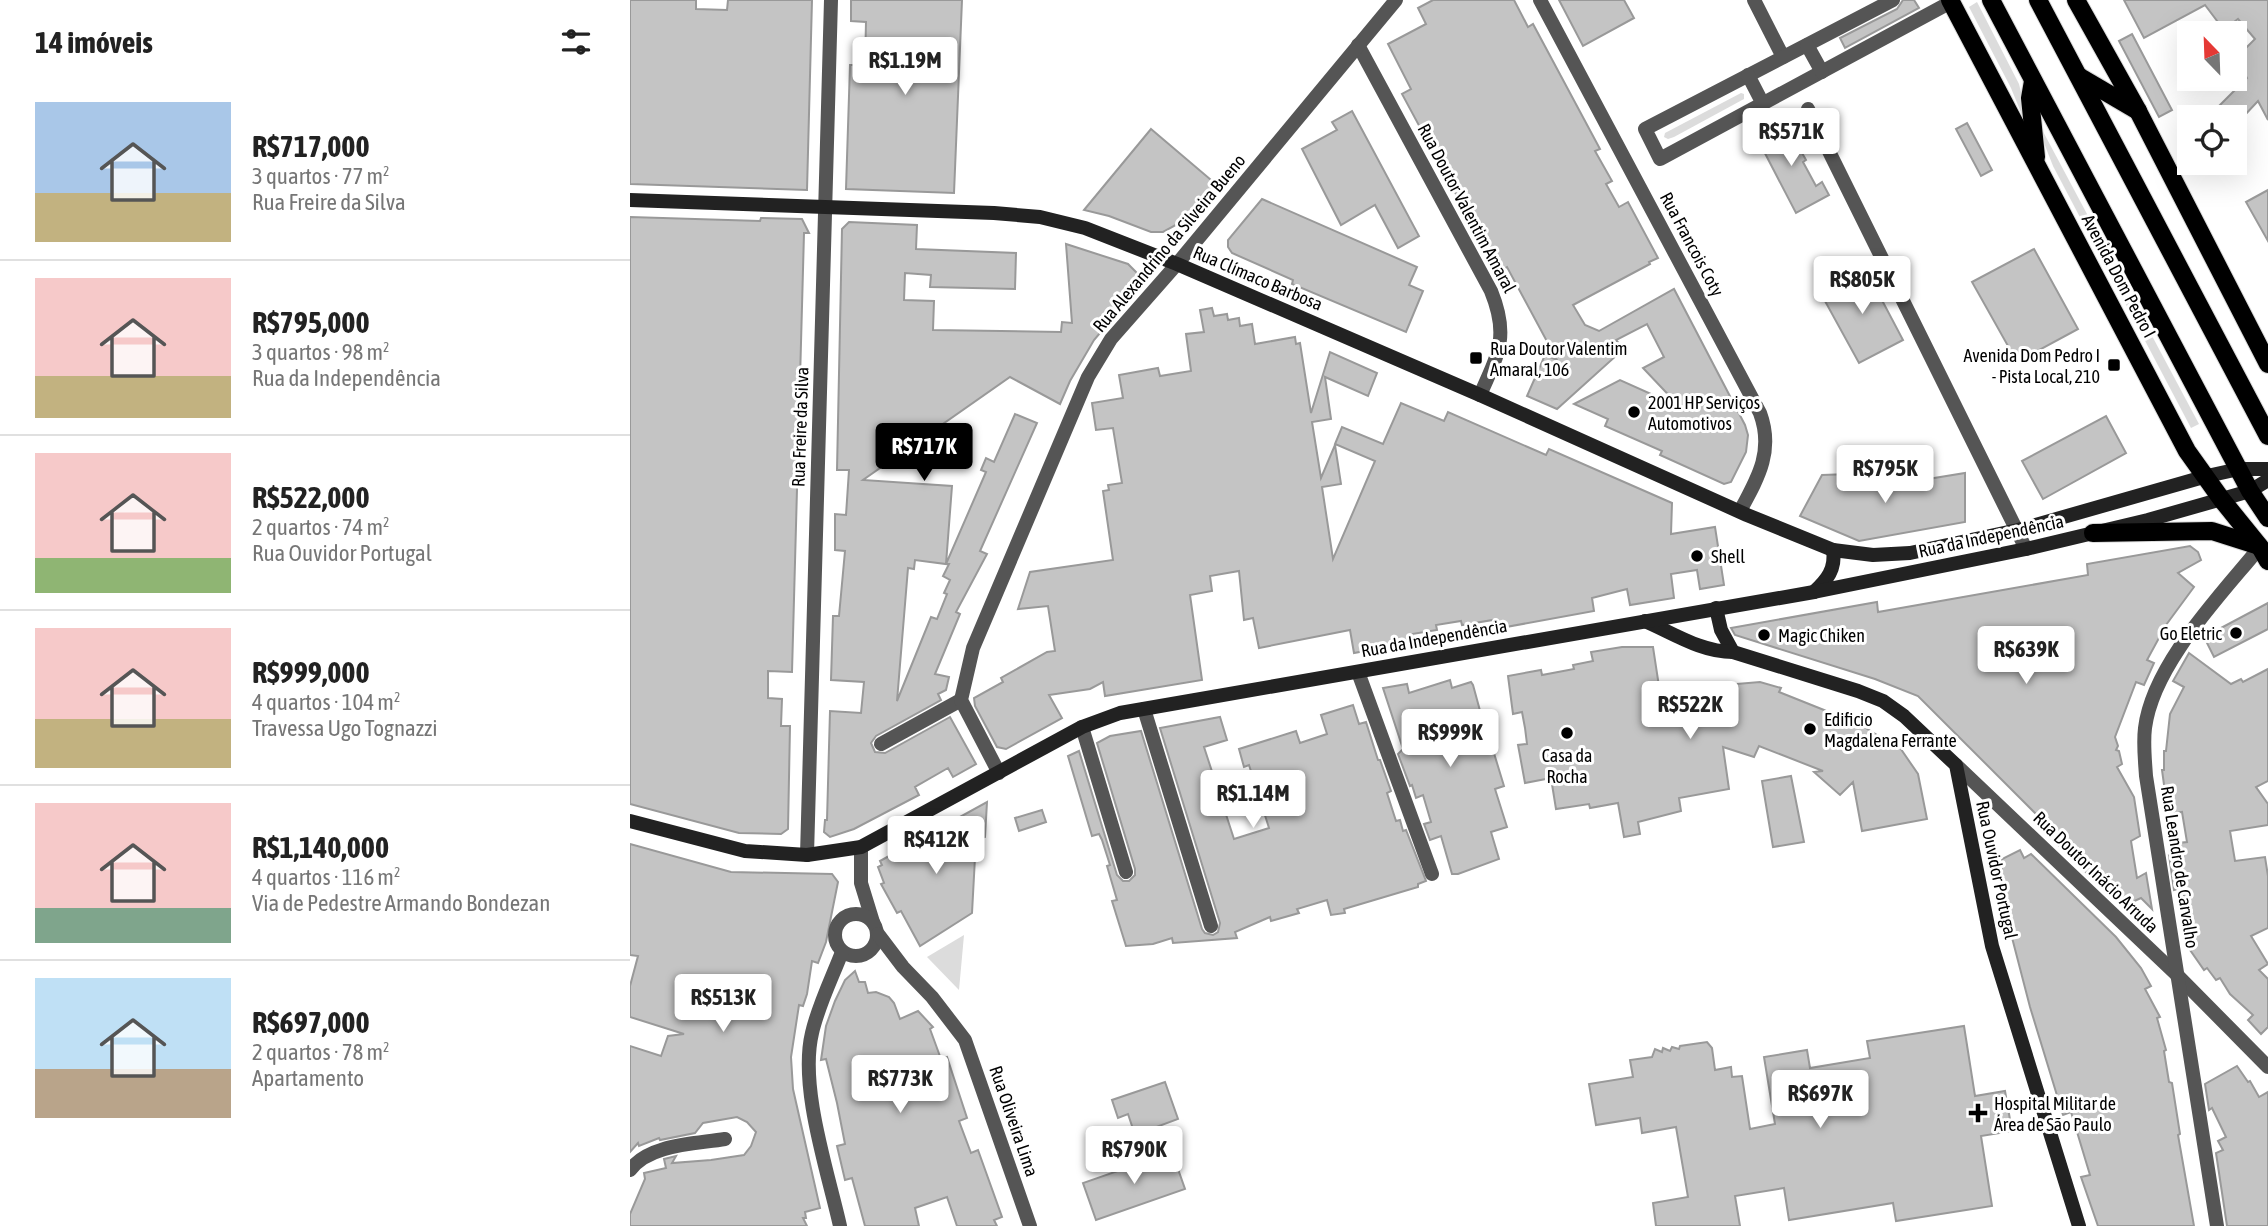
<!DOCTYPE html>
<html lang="pt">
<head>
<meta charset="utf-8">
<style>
	:root { --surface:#fff; --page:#f6f6f6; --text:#222; --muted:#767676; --line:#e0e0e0; --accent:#000 }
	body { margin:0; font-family:"Asap Condensed",sans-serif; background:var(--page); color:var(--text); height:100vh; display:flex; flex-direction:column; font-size:26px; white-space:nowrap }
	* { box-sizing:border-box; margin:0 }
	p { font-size:23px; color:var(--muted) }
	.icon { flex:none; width:38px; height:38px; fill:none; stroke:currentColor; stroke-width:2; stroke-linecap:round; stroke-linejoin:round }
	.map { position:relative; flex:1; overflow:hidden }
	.side { display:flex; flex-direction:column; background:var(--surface); width:630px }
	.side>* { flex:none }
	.needle { width:46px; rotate:337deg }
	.fabs { position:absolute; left:1547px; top:21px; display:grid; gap:14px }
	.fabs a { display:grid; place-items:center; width:70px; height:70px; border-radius:0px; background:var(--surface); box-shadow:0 7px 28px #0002; font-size:35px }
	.price { position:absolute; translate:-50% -60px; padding:0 16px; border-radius:7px; background:#fff; color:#222; font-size:23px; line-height:46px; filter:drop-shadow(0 2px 4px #0008) }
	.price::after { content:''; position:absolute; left:50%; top:42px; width:21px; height:16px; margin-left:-10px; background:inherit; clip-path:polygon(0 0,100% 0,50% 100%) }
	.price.on { background:var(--accent); color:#fff }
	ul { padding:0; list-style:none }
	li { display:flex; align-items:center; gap:21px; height:175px; padding:0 35px }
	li+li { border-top:2px solid var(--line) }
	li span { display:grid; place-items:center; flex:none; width:196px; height:140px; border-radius:0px; color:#555 }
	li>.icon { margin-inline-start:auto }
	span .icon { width:84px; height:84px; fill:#fffc; stroke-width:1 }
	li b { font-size:30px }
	h2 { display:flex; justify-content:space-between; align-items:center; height:84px; padding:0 35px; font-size:30px }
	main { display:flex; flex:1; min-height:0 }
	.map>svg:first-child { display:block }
	.green { fill:#dcdcdc }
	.building { fill:#c4c4c4; stroke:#999; stroke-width:2 }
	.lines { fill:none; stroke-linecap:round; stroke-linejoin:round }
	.primary-casing { stroke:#dbdbdb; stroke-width:20 }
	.street { stroke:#555; stroke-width:14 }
	.secondary { stroke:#222; stroke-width:14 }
	.primary { stroke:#000; stroke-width:18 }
	.poi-dot { fill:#000; stroke:#fff; stroke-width:2.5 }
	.labels { text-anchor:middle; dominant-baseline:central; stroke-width:6; stroke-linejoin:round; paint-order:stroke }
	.street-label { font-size:18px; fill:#000; stroke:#fff }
	.poi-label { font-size:18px; fill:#000; stroke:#fff; text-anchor:start }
</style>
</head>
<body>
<main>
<section class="side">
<h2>14 imóveis<svg class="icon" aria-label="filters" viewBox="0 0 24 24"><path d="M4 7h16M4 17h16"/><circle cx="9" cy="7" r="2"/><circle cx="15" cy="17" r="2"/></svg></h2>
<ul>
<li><span style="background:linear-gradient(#a9c7e8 65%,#c2b280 0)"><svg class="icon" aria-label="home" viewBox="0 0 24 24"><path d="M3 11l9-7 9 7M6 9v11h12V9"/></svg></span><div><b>R$717,000</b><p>3 quartos · 77 m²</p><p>Rua Freire da Silva</p></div></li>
<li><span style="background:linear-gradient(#f6c9c9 70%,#c2b280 0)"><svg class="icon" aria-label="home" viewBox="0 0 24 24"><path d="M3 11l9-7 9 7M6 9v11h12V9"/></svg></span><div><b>R$795,000</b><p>3 quartos · 98 m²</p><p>Rua da Independência</p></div></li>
<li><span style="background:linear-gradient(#f6c9c9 75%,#8fb573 0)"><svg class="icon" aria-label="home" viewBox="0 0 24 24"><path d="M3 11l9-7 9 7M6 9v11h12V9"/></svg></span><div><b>R$522,000</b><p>2 quartos · 74 m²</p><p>Rua Ouvidor Portugal</p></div></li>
<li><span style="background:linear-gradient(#f6c9c9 65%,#c2b280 0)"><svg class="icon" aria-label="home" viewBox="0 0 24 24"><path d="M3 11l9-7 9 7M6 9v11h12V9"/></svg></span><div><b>R$999,000</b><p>4 quartos · 104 m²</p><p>Travessa Ugo Tognazzi</p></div></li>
<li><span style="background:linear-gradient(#f6c9c9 75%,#7fa58c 0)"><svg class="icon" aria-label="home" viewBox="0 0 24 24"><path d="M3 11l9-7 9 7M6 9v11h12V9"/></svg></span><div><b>R$1,140,000</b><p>4 quartos · 116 m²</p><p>Via de Pedestre Armando Bondezan</p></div></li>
<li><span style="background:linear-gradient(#bfe0f5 65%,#b9a48a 0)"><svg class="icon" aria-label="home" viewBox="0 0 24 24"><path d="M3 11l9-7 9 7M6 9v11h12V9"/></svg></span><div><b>R$697,000</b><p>2 quartos · 78 m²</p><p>Apartamento</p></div></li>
</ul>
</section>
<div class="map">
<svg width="1638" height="1226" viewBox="0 0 1638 1226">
	<rect width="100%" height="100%" fill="#fff"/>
	<g class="green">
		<path d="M1347,2L1389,84L1400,129L1398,130L1381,88L1339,7Z"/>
		<path d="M1111,93L1114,94V99L1044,137L1038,139L1034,137L1035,133Z"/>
		<path d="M1409,124L1569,424L1561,428L1423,166L1407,125Z"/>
		<path d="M334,935L329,990L297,957Z"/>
	</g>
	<g class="building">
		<path d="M0,0H66V9L97,10L98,0H182L177,190L0,184Z"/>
		<path d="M221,0H332L324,193L216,189L220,65H235L236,22L221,21Z"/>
		<path d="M803,0H884L898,27L903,24L970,149L965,151L982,181L976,184L989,207L998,202L1028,258L1019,262L1020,264L943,305L955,325L969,331L1044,289L1115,425L1118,435L1116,452L1101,482L1094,484L1030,455L1032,451L975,426L978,419L944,404L990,380L1050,407L1013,368L1034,357L1017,324L986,340L991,346L987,355L927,409L897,396L915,355L927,360L877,267L868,272L772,94L781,89L758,44L796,24L788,8Z"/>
		<path d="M929,0H994L1004,18L953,46Z"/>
		<path d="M1273,0H1284L1289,8L1215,48L1210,38L1267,9Z"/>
		<path d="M1494,0H1638V120L1628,101L1613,117H1578L1617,78L1606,58L1625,39L1608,19L1594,30L1575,5L1514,38Z"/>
		<path d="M1502,34L1542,110L1529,117L1489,41Z"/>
		<path d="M722,111L789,236L768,248L745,205L711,225L672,149L707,130L702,122Z"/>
		<path d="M1155,123L1176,160L1173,162L1186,186L1192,182L1199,195L1166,213L1127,138Z"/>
		<path d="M1337,123L1362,170L1351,176L1326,129Z"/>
		<path d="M521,129L587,185L555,220L533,232H521L479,216L454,210Z"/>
		<path d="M1638,190V241L1616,202Z"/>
		<path d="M632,199L787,267L779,285L793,291L776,332L662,284L663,280L602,253L598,247V240Z"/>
		<path d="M0,217L130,221L131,218L172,219L179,233H174L162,672L138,671V698L152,699L151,726H160L158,829L151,834L109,833L0,804Z"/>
		<path d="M219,222L287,225L286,249L386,253L385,289L300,287L301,275L275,273L274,300L304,301L303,330L431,332L432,322L442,323L436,244L498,264L507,273L509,283L507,289L464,340L440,381L430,404L380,377L233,480L322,486L316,564L285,560L284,569L278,568L267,701L301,617L307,619L317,594L314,593L320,580L313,576L319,564H316L356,472L351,470L356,458L364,462L385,414L407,423L350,551L357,554L326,612L330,614L305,674L319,677L316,690L308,694L311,700L246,736L241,743L245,752L255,753L320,717L346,764L323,777L318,768L285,787L289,795L224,829L200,837L194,832L195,820H197L200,711L231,713L234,682L201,680L203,616H209L215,551L205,550V514L216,515L219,470H207L212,229Z"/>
		<path d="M1404,249L1448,329L1387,362L1342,282Z"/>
		<path d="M1235,268L1273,340L1229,363L1190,292Z"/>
		<path d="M582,308L584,316L597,314L598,320L609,318L610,326L622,324L625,344L665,337L666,344L670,343L681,413L700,352L747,373L738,396L695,377L701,419L682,422L691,478L705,445L711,484L692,487L703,559L745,461L705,444L712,427L753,444L771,403L814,421L818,412L916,455L919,449L1042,503L1041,534L1085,527L1094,585L1070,589L1067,570L1041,574L1044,598L1000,605L997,589L962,598L964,611L865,629L863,620L832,625L831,621L806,625L807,630L782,634L783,642L724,653L720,630L629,648L623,618L614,620L609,571L580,576L582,591L560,595L572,680L475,696L473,682L460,689L419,695L432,718L376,749L367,747L345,706L344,698L373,682L371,678L417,652L425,651L418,606L388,609L400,572L483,560L473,491L479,490L478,485L492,483L483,428L466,430L462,403L493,398L489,375L528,368L530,376L561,371L556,334L574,332L570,310Z"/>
		<path d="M1476,416L1496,453L1413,499L1392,461Z"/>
		<path d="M1249,473V487L1335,473V522L1229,541L1170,516L1192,475Z"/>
		<path d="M1560,546L1568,552L1571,560L1548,573L1564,587L1536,625L1517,660L1524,663L1514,685L1506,682L1485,737L1488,746L1486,750L1489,751L1492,764L1487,767L1504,797L1510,836L1501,841L1507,878L1516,873L1522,909L1511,898L1500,903L1471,875L1463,879L1416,833L1422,830L1288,696L1245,679L1105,635L1101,628L1247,602L1248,612L1458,575L1457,564Z"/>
		<path d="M1638,603V629L1584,657L1574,637Z"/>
		<path d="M992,647H1023L1030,693L1070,685L1082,684L1083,686L1130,682L1151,688L1149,692L1194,710L1225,725L1226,722L1260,743L1264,739L1288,774L1297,819L1232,831L1223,782L1210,795L1184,772L1193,771L1129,746L1124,757L1093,747L1099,789L1049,798L1051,811L1008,822L1010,834L994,837L988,803L960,808L959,804L926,809L921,778L895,783L888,745L897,744L895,728L892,712L883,714L878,676L911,670L912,675L944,669L943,665L963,661L961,652Z"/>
		<path d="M1559,653L1601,684L1611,679L1613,682L1638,669V781L1626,787L1638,804V825L1600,831L1605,861L1635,857L1638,876V928L1621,936L1638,964L1629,970L1638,979V1027L1631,1034L1618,1020L1623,1015L1600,994L1590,978L1586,980L1577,968L1574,970L1558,947L1556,940L1564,937L1552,888L1544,890L1539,855L1549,853L1548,843L1557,842L1552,812L1538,814L1532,770H1534V751H1536L1540,714L1554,687L1543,681Z"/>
		<path d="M820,680L822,688L841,682L843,685L852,718L844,720L855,752L863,750L874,786L865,789L877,827L861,832L869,859L828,874H822L811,836L800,840L794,824L801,822L793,795L786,798L782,785L780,786L768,754L773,749L753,688L777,684L779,693Z"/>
		<path d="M723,705L729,724L736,722L748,760H750L761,791L757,793L766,821L770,820L773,831L776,830L796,881L788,884V887L714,909L715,913L701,915L697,900L667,909L669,913L641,921L640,917L605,932L607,938L543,943L542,938L523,944L496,946L482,901L487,900L477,866L480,865L472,840L469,834L462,836L438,756L449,751L487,875L493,881H499L505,875V869L467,743L480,736L511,731L572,929L575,933L583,935L588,932L590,923L530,728L590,717L597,740L574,747L604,839L639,828L619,765L614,767L609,749L666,731L670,743L697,734L691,715Z"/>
		<path d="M1161,776L1174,842L1143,847L1132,781Z"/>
		<path d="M357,802L355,837L346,839L342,913L290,946L271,911L267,913L251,884L254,883L248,867L252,865L250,861Z"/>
		<path d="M412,810L416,822L389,831L385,818Z"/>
		<path d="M0,844L101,872L202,874L208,882L196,942L188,963L182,961L177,994L173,1006L169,1005L161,1057L163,1089L190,1208L175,1212L176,1218H173L177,1226H0V1214L15,1179L14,1173L36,1168L34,1159L46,1156L42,1163L81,1160L114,1155L121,1146L126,1132L117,1122L107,1117L73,1123L65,1133L30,1140L29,1138L9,1146L8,1143L0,1152V1046L31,1056L38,1036L54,1034L0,1017V986L8,956L0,955Z"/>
		<path d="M1390,850L1394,858L1401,854L1486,937L1511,968L1521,986L1515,989L1530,1017L1527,1018L1536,1050L1534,1051L1539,1082L1542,1083L1550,1134L1548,1135L1564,1226H1468L1451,1177L1460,1175L1441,1112L1433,1115L1400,1007L1379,926L1369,871L1372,870V859Z"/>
		<path d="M225,971L229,982H235L238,993L246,992L259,997L264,1003L270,1019L288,1011L303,1027L300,1029L311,1059L317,1057L337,1118L329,1121L341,1153L348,1150L372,1217L364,1220L367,1226H327L317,1197L285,1208L289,1226H235L222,1178L215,1180L207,1146L215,1144L207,1103L196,1059L191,1060L196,1026L205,1001L215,980Z"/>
		<path d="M1334,1026L1345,1096L1375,1091L1382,1131L1351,1136L1362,1206L1266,1221L1263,1203L1159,1220L1154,1188L1105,1196L1110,1226H1026L1023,1203L1058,1197L1046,1127L1012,1133L1010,1118L966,1125L959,1084L1003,1077L1000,1060L1022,1057L1025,1049L1032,1052L1033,1048L1040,1051L1042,1047L1049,1049L1050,1046L1077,1042L1082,1048L1085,1070L1101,1067L1102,1077L1112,1076L1120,1129L1145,1124L1134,1057L1177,1050L1180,1068L1240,1058L1237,1041Z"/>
		<path d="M1607,1066L1618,1082L1620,1081L1629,1097L1638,1092V1226H1597L1586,1153L1593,1150L1588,1141L1596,1137L1582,1108L1579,1110L1575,1084Z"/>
		<path d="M535,1082L548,1119L505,1135L498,1114L488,1118L482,1100Z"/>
		<path d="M542,1152L555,1189L466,1220L453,1183Z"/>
	</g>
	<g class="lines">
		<defs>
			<g id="primary">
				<path d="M1320,0L1557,451L1592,500L1630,547L1638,561"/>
				<path d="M1361,0L1620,491L1638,518"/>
				<path d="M1408,0L1638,436"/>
				<path d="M1446,0L1508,111L1638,364"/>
				<path d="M1450,77L1508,111"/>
				<path d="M1403,81L1400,98L1406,157"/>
				<path d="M1463,533L1582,531L1629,546"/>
			</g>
		</defs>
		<use href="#primary" class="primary-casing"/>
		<g class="street">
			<path d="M910,0L1130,413C1144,451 1128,478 1110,511"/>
			<path d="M1124,0L1153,57"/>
			<path d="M1263,0L1015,129L1030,159L1321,2"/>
			<path d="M728,45L861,291C879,335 869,353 850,395"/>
			<path d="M1177,45L1192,72"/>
			<path d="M1118,75L1133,104"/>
			<path d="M1178,109L1396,549"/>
			<path d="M728,672L802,874"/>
			<path d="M514,709L581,926"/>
			<path d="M452,727L496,872"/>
			<path d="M251,744L331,700"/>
			<path d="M1326,765L1546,974L1638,1067"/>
			<path d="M369,773L331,700L343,648L458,377L481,339L547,264L766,0"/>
			<path d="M231,847V883L243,922"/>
			<path d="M177,855L201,0"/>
			<circle cx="226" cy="935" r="21"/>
			<path d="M248,934L273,967L302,997L335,1040L400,1226"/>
			<path d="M0,1170C19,1144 65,1144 95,1139"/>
			<path d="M210,1226C198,1172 169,1087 182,1033C188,1006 202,978 212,952"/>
			<path d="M1587,1226L1516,776C1515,760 1513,744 1515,728C1523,664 1591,595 1630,547"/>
		</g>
		<g class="secondary">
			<path d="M0,200L364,213L410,217L455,228L547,264L850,395L1117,515L1203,550L1243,555L1280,553L1388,530L1577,476L1609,469H1638"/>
			<path d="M1184,592C1197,580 1206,569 1203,550"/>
			<path d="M1086,608L1091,630L1103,652"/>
			<path d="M1015,621C1043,633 1071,652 1103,652L1228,691L1253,701L1274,716L1326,765L1362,946L1449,1226"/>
			<path d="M0,821L115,851L177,855L231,847L452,727L490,713L1184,592L1396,549L1518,520L1620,491L1638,480"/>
		</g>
		<use href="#primary" class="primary"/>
	</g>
	<g class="poi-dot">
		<rect x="839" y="351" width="14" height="14" rx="3.5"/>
		<rect x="1477" y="358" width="14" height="14" rx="3.5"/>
		<circle cx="1004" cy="412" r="7"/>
		<circle cx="1067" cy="556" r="7"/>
		<circle cx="1606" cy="633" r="7"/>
		<circle cx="1134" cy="635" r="7"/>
		<circle cx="1180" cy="729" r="7"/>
		<circle cx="937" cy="733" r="7"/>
		<path d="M1344.5 1102.5h7v7h7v7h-7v7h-7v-7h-7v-7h7z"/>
	</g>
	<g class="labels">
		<g class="street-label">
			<text transform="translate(837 208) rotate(62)">Rua Doutor Valentim Amaral</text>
			<text transform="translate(539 243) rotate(-50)">Rua Alexandrino da Silveira Bueno</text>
			<text transform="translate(1062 244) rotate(62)">Rua Francois Coty</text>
			<text transform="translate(1489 276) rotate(62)">Avenida Dom Pedro I</text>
			<text transform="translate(628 278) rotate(23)">Rua Clímaco Barbosa</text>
			<text transform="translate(170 427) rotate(-88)">Rua Freire da Silva</text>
			<text transform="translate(1361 536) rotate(-12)">Rua da Independência</text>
			<text transform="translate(804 638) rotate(-10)">Rua da Independência</text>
			<text transform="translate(1550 867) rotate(81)">Rua Leandro de Carvalho</text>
			<text transform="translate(1367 870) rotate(78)">Rua Ouvidor Portugal</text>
			<text transform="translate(1466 872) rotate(44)">Rua Doutor Inácio Arruda</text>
			<text transform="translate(384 1121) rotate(71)">Rua Oliveira Lima</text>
		</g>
		<g class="poi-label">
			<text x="860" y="348">Rua Doutor Valentim<tspan x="860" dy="21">Amaral, 106</tspan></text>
			<text x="1470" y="355" text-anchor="end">Avenida Dom Pedro I<tspan x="1470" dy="21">- Pista Local, 210</tspan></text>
			<text x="1018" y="402">2001 HP Serviços<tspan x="1018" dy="21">Automotivos</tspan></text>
			<text x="1081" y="556">Shell</text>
			<text x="1592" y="633" text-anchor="end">Go Eletric</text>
			<text x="1148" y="635">Magic Chiken</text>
			<text x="1194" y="719">Edificio<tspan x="1194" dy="21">Magdalena Ferrante</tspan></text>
			<text x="937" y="755" text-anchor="middle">Casa da<tspan x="937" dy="21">Rocha</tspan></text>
			<text x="1364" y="1103">Hospital Militar de<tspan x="1364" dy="21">Área de São Paulo</tspan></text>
		</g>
	</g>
</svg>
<div class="fabs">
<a><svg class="needle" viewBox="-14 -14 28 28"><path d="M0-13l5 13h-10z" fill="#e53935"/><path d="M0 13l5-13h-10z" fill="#767676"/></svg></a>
<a><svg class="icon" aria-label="locate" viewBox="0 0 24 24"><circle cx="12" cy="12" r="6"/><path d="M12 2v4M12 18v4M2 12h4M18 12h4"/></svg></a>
</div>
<b class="price" style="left:275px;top:97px">R$1.19M</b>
<b class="price" style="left:1161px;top:168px">R$571K</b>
<b class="price" style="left:1232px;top:316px">R$805K</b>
<b class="price on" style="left:294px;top:483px">R$717K</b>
<b class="price" style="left:1255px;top:505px">R$795K</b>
<b class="price" style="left:1396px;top:686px">R$639K</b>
<b class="price" style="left:1060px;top:741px">R$522K</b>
<b class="price" style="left:820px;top:769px">R$999K</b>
<b class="price" style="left:623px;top:830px">R$1.14M</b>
<b class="price" style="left:306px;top:876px">R$412K</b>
<b class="price" style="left:93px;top:1034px">R$513K</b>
<b class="price" style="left:270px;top:1115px">R$773K</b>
<b class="price" style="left:1190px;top:1130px">R$697K</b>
<b class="price" style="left:504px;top:1186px">R$790K</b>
</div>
</main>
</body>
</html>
